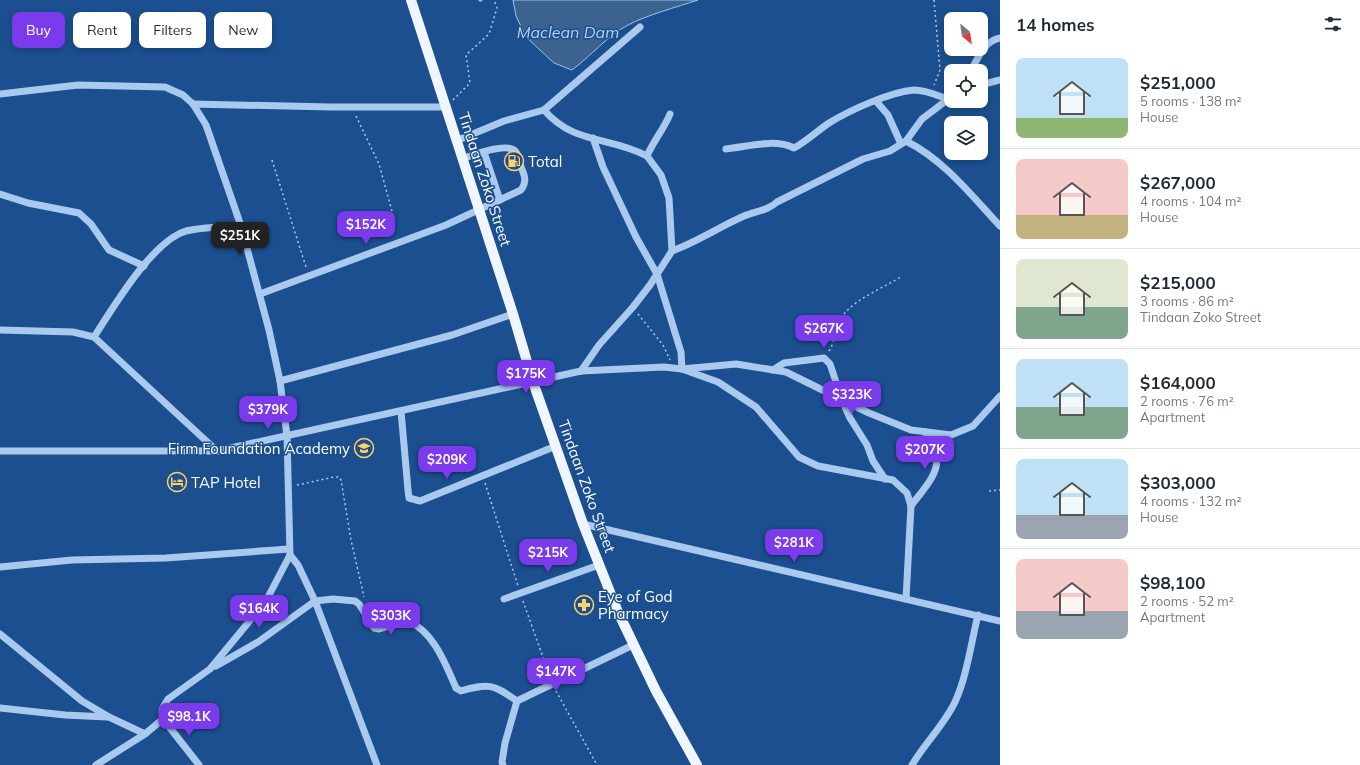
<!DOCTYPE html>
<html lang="en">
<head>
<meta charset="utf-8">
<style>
	:root { --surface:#fff; --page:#f2f2f3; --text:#1f2937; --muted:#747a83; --line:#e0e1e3; --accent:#7c3aed }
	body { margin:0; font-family:Mulish,sans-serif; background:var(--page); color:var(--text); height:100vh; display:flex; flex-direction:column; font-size:15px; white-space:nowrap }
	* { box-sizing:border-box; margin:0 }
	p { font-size:13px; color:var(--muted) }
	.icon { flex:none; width:22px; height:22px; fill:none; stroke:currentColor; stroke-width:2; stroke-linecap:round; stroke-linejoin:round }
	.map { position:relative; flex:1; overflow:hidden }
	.sheet { display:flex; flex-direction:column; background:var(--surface); width:360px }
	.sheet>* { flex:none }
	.banner { position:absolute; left:12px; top:12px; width:380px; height:36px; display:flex; gap:8px }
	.needle { width:26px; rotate:151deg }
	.fabs { position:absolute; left:944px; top:12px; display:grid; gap:8px }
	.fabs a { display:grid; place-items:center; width:44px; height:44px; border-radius:8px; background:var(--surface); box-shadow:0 2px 6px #0003; font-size:20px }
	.price { position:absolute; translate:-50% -34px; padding:0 9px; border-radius:8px; background:var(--accent); color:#fff; font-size:13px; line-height:26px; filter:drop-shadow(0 1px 2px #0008) }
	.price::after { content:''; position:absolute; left:50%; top:24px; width:12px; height:9px; margin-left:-6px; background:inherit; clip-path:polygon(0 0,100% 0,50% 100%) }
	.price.selected { background:#222; color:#fff }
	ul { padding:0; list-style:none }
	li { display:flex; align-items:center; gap:12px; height:100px; padding:0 16px }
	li+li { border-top:1px solid var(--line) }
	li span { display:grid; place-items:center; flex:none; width:112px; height:80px; border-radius:8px; color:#555 }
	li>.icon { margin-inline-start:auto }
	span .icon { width:48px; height:48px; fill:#fffc; stroke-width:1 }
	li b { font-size:17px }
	h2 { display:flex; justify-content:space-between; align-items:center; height:48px; padding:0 16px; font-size:17px }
	.tag { padding:0 14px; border-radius:8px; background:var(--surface); box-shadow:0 2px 6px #0003; font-size:14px; line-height:36px }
	.tag.selected { background:var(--accent); color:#fff }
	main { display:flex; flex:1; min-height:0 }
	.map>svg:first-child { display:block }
	.water { fill:#3c6290; stroke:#9cc4f0 }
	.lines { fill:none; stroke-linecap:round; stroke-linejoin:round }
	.stream { stroke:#9cc4f0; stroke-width:3 }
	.path { stroke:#a9c9ee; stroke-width:1.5; stroke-dasharray:2 3; stroke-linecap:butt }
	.minor { stroke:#a9c9ee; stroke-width:7 }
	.major { stroke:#f0f6ff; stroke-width:10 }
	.labels { text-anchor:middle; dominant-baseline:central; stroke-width:3; stroke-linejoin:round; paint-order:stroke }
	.poi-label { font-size:15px; fill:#fff; stroke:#1b4f8f; text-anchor:start }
	.street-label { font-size:15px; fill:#fff; stroke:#1b4f8f }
	.water-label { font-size:16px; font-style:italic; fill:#b5d3f5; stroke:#1b4f8f }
</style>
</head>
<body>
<main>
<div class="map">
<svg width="1000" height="765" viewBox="0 0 1000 765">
	<rect width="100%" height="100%" fill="#1b4f8f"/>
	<path class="water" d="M513,0H698C677,7 647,15 628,25C607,36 591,56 572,70L554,63L526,37L516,16Z"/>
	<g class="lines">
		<path class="stream" d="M480,0H481"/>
		<g class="path">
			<path d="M934,0L940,70L934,85"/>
			<path d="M453,100L470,83L466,55L489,34L497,8L494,0"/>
			<path d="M356,116L379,164L395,222"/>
			<path d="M272,160L306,267"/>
			<path d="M638,314L663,345L670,360"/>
			<path d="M829,351C836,340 836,324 844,314C856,299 884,287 901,277"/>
			<path d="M485,483L518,586"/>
			<path d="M297,485L334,477H339L341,480L351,540L364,597"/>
			<path d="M989,491L1000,490"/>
			<path d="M523,601L550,677"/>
			<path d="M556,691L597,765"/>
		</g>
		<g class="minor">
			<path d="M971,71C978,58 984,41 1000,38"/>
			<path d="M981,85L1000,80"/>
			<path d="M0,94L78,85L165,87L183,95L193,104L206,125L241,226L269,330L280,381L287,436L290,555L266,601L210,669L168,699L162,709L163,719L199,765"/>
			<path d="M876,101L888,115L901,144"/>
			<path d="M193,104L330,107H447"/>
			<path d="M544,110C574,145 610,136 647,156"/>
			<path d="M593,138L603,167L636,237L657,274L681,352L682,369L736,364L786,372L869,413L911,430L951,435L973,426L1000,396"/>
			<path d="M456,141L504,121L544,110L640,27"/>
			<path d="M906,141C944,160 971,195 1000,226"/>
			<path d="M726,149C747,147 774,138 794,148C807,141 817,131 829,123C850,110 890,92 914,90C926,90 936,95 947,99"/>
			<path d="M484,152L500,200"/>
			<path d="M0,194L28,203L79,213L91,224L109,250L144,266"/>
			<path d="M672,251C697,242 719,227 744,216C756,211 767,211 777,202L863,159L890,151L906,141L922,119L951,97"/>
			<path d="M260,294L446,225L521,190C527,182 525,176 521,167C520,163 519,156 516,152C508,141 473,155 462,159"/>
			<path d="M0,330L73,332L94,337L217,451"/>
			<path d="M94,337C113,308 152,241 186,231C203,227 223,227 241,226"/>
			<path d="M773,370L784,363L824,358L830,364L842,400L850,418L867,445L873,461L885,479"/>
			<path d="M581,371L599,345L633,307L650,285L672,251L669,198L661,175L647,156C654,140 664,129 670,114"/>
			<path d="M280,381L452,335L513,314"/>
			<path d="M401,411L408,490L409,498L420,501L556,446"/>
			<path d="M0,451H217L581,371L664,367L682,369L718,382L756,407L799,457L818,466L893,480L907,493L911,506L906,599"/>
			<path d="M911,506C920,493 941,473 936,456C934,448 929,440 925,432"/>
			<path d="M583,524L1000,621"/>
			<path d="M290,555L298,565L315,601L377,765"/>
			<path d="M0,567L72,560L166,558L289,549"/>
			<path d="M504,599L599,565"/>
			<path d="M0,634L82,701L109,717L145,734"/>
			<path d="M216,666L258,642L315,601L333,599L355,601L359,604L374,628L379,629L407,621C433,630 446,665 456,688L461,691C489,683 493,684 517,701"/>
			<path d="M0,708L65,715L107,717"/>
			<path d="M96,765L145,734L163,719"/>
			<path d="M503,765L502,762L505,743L517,701L633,645"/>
			<path d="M912,765C925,743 944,725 955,702C967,676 971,643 978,615"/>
		</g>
		<path class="major" d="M411,0L513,314L533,382L583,524L618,612L656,691L697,765"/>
	</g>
	<defs>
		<symbol id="fuel-ring" viewBox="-11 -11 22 22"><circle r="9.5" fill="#1b4f8f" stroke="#ffd166" stroke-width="1.5"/><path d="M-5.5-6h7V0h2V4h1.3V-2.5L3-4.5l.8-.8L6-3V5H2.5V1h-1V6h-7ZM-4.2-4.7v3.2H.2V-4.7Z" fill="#ffd166"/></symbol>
		<symbol id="school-ring" viewBox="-11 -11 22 22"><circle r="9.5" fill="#1b4f8f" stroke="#ffd166" stroke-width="1.5"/><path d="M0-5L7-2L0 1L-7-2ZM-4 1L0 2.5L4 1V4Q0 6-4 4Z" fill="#ffd166"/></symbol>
		<symbol id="hotel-ring" viewBox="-11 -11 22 22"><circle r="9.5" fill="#1b4f8f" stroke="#ffd166" stroke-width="1.5"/><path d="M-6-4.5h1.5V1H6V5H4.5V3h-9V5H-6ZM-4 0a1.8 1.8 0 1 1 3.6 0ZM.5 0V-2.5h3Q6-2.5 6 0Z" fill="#ffd166"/></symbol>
		<symbol id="pharmacy-ring" viewBox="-11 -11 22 22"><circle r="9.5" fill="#1b4f8f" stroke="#ffd166" stroke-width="1.5"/><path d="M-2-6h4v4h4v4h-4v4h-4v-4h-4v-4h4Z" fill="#ffd166"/></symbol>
	</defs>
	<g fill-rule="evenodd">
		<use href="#fuel-ring" x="503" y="150" width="22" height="22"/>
		<use href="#school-ring" x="353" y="437" width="22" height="22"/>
		<use href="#hotel-ring" x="166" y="471" width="22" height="22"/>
		<use href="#pharmacy-ring" x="573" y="594" width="22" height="22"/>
	</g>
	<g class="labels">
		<g class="poi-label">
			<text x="528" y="161">Total</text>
			<text x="350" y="448" text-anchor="end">Firm Foundation Academy</text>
			<text x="191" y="482">TAP Hotel</text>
			<text x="598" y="596">Eye of God<tspan x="598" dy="17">Pharmacy</tspan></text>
		</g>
		<g class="street-label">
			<text transform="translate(485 179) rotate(72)">Tindaan Zoko Street</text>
			<text transform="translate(587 486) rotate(70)">Tindaan Zoko Street</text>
		</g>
		<g class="water-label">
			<text x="568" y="32">Maclean Dam</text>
		</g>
	</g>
</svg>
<div class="fabs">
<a><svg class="needle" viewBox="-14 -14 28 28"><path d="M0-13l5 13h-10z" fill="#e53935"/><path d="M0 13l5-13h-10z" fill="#747a83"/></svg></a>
<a><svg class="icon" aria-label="locate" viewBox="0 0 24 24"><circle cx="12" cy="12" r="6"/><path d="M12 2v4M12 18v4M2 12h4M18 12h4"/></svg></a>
<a><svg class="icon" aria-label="layers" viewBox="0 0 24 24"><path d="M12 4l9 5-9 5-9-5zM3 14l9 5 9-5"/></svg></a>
</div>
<b class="price" style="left:366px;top:245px">$152K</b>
<b class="price selected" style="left:240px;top:256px">$251K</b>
<b class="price" style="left:824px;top:349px">$267K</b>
<b class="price" style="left:526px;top:394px">$175K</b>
<b class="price" style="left:852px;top:415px">$323K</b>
<b class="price" style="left:268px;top:430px">$379K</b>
<b class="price" style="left:925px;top:470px">$207K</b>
<b class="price" style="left:447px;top:480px">$209K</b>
<b class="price" style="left:794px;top:563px">$281K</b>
<b class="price" style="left:548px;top:573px">$215K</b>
<b class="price" style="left:259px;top:629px">$164K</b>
<b class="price" style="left:391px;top:636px">$303K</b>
<b class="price" style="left:556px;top:692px">$147K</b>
<b class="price" style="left:189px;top:737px">$98.1K</b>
<div class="banner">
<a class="tag selected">Buy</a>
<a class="tag">Rent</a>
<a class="tag">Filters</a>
<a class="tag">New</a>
</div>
</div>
<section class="sheet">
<h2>14 homes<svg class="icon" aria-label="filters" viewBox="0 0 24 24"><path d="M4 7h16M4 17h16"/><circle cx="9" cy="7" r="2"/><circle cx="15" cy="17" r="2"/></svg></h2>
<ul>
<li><span style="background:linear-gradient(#bfe0f5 75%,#8fb573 0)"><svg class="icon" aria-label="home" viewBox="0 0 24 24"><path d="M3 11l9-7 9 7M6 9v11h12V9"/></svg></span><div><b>$251,000</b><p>5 rooms · 138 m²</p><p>House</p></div></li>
<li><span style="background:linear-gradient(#f6c9c9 70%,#c2b280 0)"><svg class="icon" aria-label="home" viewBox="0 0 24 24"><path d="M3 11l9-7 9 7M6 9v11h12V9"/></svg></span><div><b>$267,000</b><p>4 rooms · 104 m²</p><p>House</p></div></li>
<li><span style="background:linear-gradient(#dfe7d0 60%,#7fa58c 0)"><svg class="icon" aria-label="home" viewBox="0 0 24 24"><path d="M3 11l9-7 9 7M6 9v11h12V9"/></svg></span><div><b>$215,000</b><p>3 rooms · 86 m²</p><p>Tindaan Zoko Street</p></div></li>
<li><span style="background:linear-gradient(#bfe0f5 60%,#7fa58c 0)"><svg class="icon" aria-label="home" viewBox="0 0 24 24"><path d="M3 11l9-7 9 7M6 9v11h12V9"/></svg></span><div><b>$164,000</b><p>2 rooms · 76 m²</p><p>Apartment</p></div></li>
<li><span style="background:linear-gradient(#bfe0f5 70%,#9aa5b1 0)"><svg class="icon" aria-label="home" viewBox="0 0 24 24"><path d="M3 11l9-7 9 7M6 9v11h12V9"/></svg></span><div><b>$303,000</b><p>4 rooms · 132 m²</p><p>House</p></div></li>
<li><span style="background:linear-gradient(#f6c9c9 65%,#9aa5b1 0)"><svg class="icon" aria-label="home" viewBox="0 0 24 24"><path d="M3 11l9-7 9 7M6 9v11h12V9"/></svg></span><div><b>$98,100</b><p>2 rooms · 52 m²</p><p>Apartment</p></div></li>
</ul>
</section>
</main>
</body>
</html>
